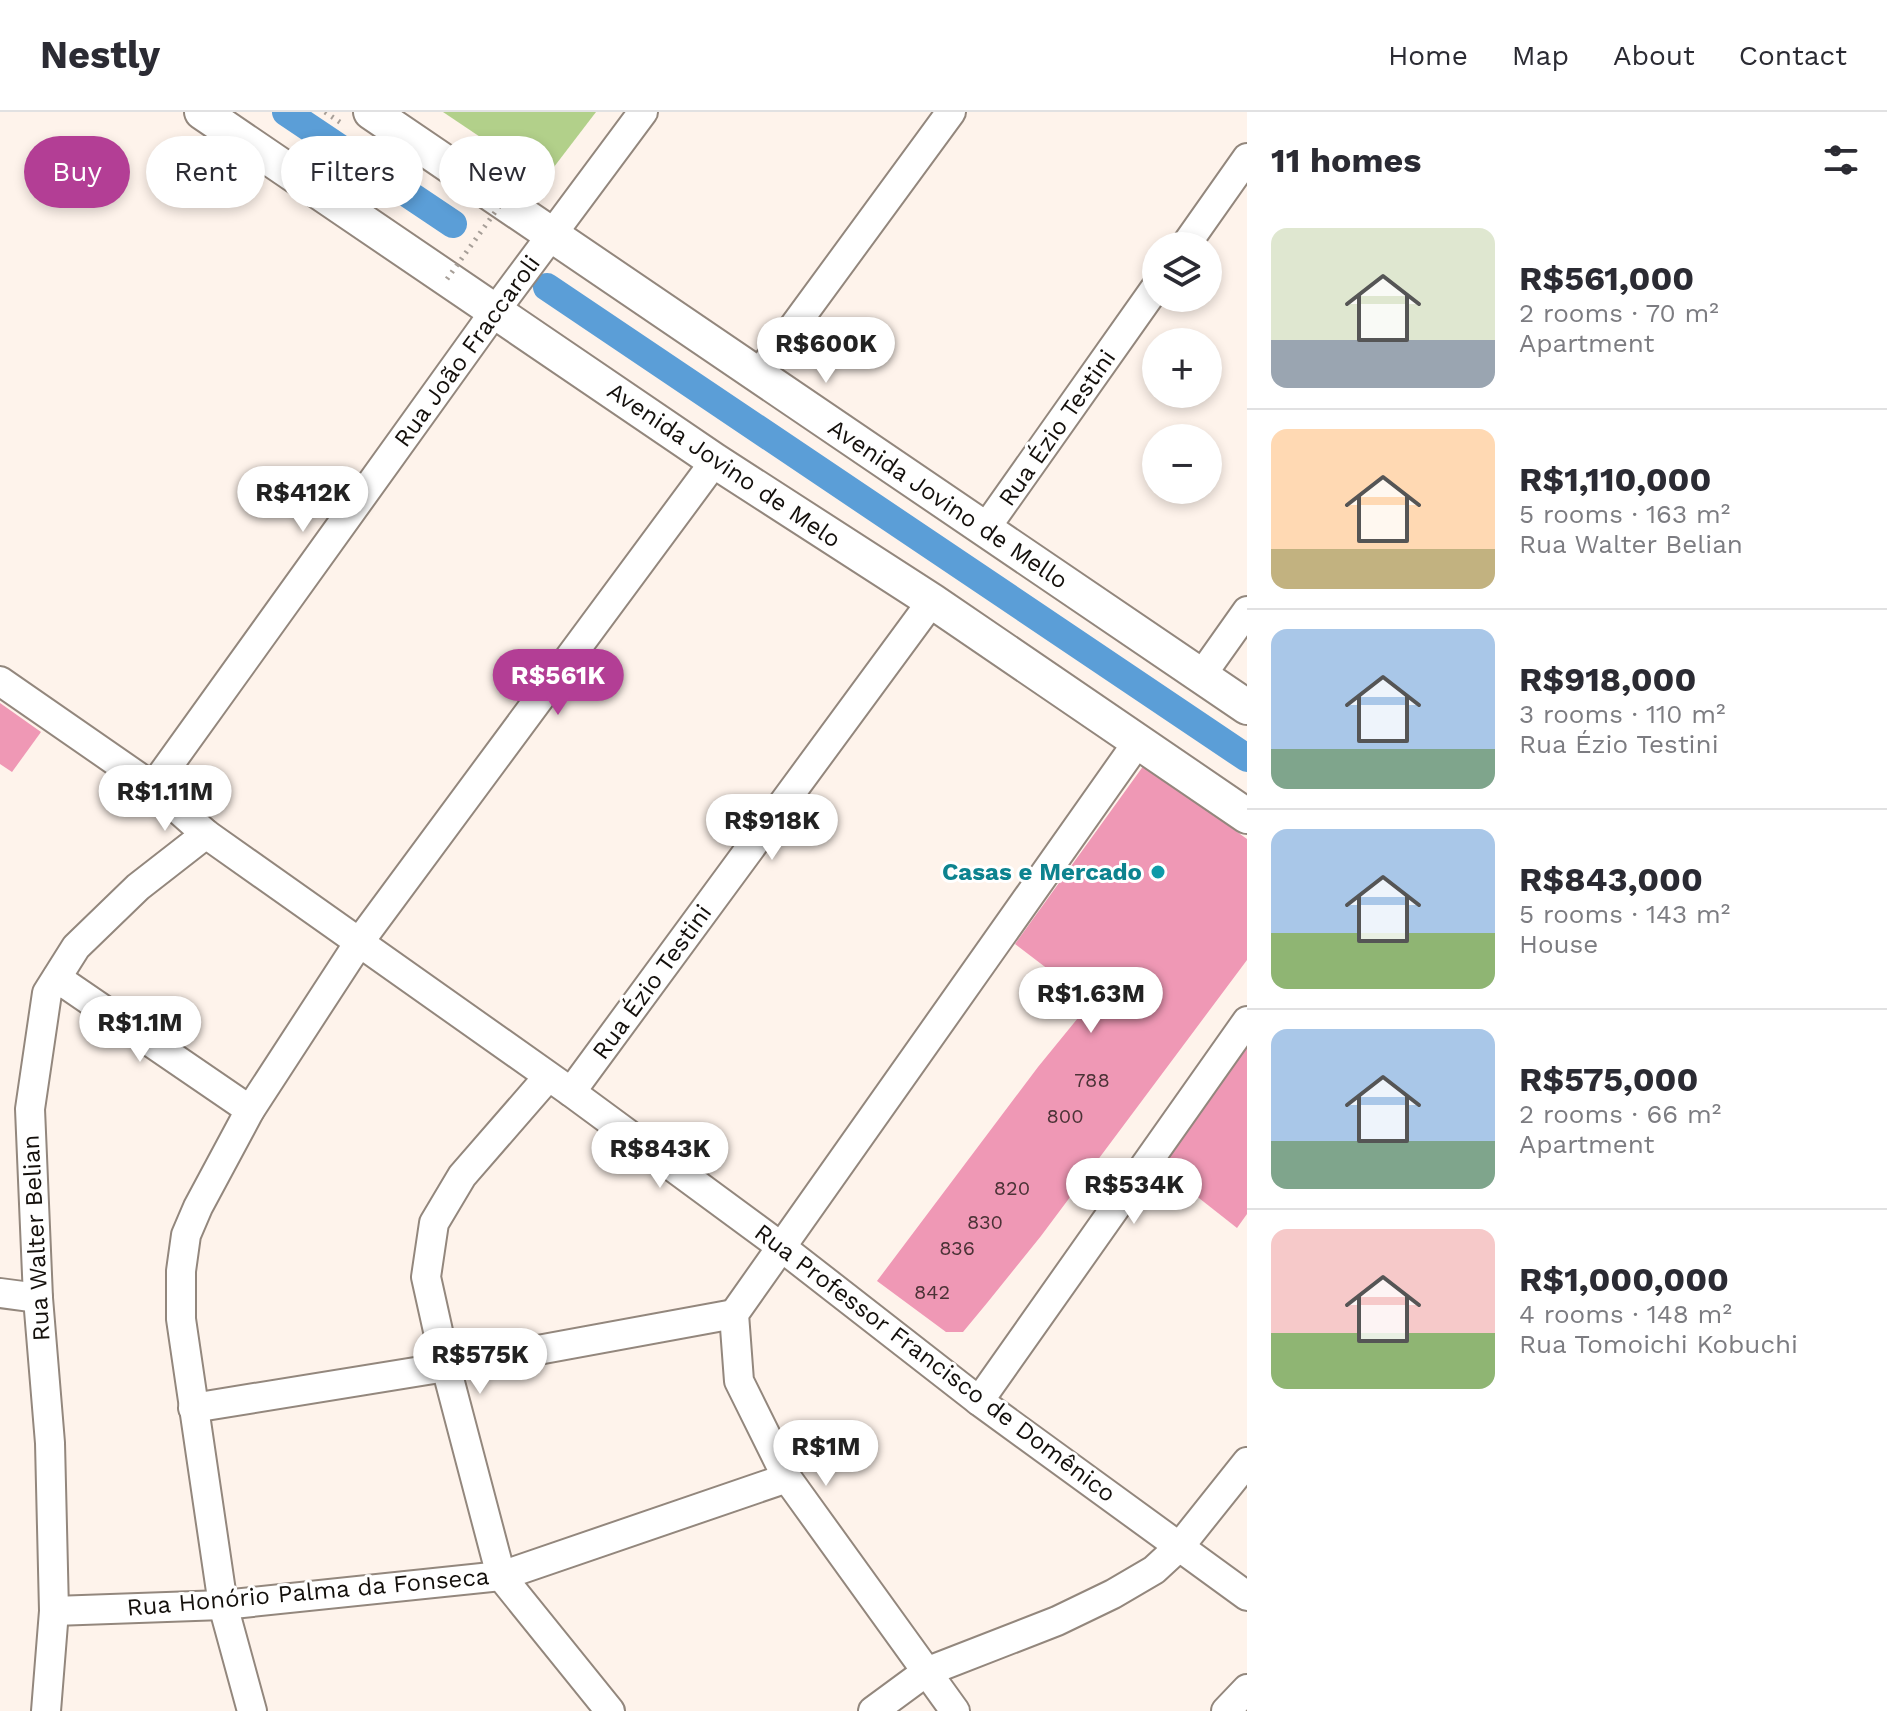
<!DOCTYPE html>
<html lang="en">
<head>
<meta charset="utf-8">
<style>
	:root { --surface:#fff; --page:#f7f7f7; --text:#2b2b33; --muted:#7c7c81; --line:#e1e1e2; --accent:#b33e95 }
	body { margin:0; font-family:"Work Sans",sans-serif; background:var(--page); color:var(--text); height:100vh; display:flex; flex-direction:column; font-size:30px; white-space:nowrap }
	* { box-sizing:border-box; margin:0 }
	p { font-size:26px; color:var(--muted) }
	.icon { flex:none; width:44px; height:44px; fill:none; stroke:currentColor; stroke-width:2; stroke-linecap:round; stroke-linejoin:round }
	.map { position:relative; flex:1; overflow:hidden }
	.side { display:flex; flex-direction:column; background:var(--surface); width:640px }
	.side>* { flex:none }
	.top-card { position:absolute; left:24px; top:24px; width:760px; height:72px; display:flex; gap:16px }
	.fabs { position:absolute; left:1142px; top:120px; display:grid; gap:16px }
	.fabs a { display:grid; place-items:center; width:80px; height:80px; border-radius:50%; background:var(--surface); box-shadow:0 4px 12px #0003; font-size:40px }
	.price { position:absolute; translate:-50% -68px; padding:0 18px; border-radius:28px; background:#fff; color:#222; font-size:26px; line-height:52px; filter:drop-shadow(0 2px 4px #0008) }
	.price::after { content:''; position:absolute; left:50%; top:48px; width:24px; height:18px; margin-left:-12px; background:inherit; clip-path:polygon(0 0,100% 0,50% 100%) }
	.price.selected { background:var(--accent); color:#fff }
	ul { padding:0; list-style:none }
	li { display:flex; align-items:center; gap:24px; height:200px; padding:0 24px }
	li+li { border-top:2px solid var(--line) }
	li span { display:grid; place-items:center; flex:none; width:224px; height:160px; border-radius:16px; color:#555 }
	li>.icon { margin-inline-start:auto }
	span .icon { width:96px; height:96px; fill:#fffc; stroke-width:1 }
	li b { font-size:34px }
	h2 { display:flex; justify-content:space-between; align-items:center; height:96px; padding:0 24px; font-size:34px }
	.tag { padding:0 28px; border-radius:36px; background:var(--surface); box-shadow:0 4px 12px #0003; font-size:28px; line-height:72px }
	.tag.selected { background:var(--accent); color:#fff }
	header { display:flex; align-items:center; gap:48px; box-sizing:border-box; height:112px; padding:0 40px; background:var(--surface); border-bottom:2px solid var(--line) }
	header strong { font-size:38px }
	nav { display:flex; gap:44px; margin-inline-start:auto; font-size:28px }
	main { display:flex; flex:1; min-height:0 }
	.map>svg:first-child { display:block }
	.green { fill:#b2d08a }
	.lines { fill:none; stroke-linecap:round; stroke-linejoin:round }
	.canal { stroke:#5b9ed7; stroke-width:28 }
	.building { fill:#ef98b5 }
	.minor-casing { stroke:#93877d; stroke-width:32 }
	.major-casing { stroke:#93877d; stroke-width:38 }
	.path { stroke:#a79f98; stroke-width:5; stroke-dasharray:2 6; stroke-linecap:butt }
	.minor { stroke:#fff; stroke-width:28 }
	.major { stroke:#fff; stroke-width:34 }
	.path-bridge { stroke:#a79f98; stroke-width:5; stroke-dasharray:2 6; stroke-linecap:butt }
	.culture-dot { fill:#0f9aa8; stroke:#fff; stroke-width:3 }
	.labels { text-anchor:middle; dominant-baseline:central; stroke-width:6; stroke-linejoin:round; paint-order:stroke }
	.number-label { font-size:20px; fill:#4b3236 }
	.street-label { font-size:24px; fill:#14100c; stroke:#fff }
	.culture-label { font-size:24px; font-weight:bold; fill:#0d838f; stroke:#fff; text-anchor:end }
</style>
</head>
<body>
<header>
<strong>Nestly</strong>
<nav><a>Home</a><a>Map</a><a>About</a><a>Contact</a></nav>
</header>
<main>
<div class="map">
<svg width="1247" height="1599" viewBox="0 0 1247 1599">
	<rect width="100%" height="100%" fill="#fef3eb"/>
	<path class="green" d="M443,0H596L544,68Z"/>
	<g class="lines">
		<g class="canal">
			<path d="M286,0L453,112"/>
			<path d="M547,175L1247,646"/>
		</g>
	</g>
	<g class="building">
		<path d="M0,591L41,620L12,660L0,652Z"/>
		<path d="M1144,653L1247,727V848L1041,1124L987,1191L963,1220H946L877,1169L1038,955L1091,890L1015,832Z"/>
		<path d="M1247,930V1102L1237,1116L1157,1053Z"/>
	</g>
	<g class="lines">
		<defs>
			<g id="minor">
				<path d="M1185,134L1247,46"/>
				<path d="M759,262L951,0"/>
				<path d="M985,417L1156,175"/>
				<path d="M1201,564L1247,499"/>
				<path d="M0,569L153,675L206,722L571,980L780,1134L979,1289L1247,1484"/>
				<path d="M153,675L495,199L643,0"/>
				<path d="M57,866L250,998"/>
				<path d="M548,965L462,1064L434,1111L426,1165L446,1255L501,1464L610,1599"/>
				<path d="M571,980L932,489"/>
				<path d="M0,1181L38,1186"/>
				<path d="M979,1289L1247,909"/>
				<path d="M193,1296L446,1255L734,1202"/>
				<path d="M54,1499L223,1493L501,1464L787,1366"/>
				<path d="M46,1599L54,1499L50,1331L38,1186L30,997L47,881L76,835L138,775L206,722"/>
				<path d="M252,1599L223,1493L181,1207V1159L186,1123L198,1095L250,998L360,829L715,349"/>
				<path d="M873,1599L926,1560L1057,1509L1113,1482L1154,1458L1180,1434L1247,1350"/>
				<path d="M955,1599L787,1366L739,1269L734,1202L1137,631"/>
				<path d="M1226,1599L1247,1577"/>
			</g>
			<g id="major">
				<path d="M202,0L715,349L932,489L1247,704"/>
				<path d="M371,0L1247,595"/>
			</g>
		</defs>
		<use href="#minor" class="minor-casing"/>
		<use href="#major" class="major-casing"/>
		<path class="path" d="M325,0L344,13"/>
		<use href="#minor" class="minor"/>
		<use href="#major" class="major"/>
		<path class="path-bridge" d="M447,167L503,89"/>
	</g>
	<circle class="culture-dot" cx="1158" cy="760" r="8"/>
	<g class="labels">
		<g class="number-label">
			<text x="1092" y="968">788</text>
			<text x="1065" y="1004">800</text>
			<text x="1012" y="1076">820</text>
			<text x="985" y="1110">830</text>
			<text x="957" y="1136">836</text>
			<text x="932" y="1180">842</text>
		</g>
		<g class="street-label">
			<text transform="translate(467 239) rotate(-54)">Rua João Fraccaroli</text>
			<text transform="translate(1057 316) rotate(-55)">Rua Ézio Testini</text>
			<text transform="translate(724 353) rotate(34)">Avenida Jovino de Melo</text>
			<text transform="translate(948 392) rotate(34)">Avenida Jovino de Mello</text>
			<text transform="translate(652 870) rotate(-54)">Rua Ézio Testini</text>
			<text transform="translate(36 1126) rotate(-93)">Rua Walter Belian</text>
			<text transform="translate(935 1251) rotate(37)">Rua Professor Francisco de Domênico</text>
			<text transform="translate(308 1480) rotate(-5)">Rua Honório Palma da Fonseca</text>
		</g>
		<g class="culture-label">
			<text x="1142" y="760">Casas e Mercado</text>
		</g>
	</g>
</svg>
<div class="fabs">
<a><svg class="icon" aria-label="layers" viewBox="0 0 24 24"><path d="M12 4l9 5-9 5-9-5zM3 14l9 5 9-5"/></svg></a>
<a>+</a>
<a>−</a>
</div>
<b class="price" style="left:826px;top:273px">R$600K</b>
<b class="price" style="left:303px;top:422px">R$412K</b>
<b class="price selected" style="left:558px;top:605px">R$561K</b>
<b class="price" style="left:165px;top:721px">R$1.11M</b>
<b class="price" style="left:772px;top:750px">R$918K</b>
<b class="price" style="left:1091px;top:923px">R$1.63M</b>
<b class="price" style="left:140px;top:952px">R$1.1M</b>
<b class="price" style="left:660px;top:1078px">R$843K</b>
<b class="price" style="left:1134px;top:1114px">R$534K</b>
<b class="price" style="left:480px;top:1284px">R$575K</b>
<b class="price" style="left:826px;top:1376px">R$1M</b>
<div class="top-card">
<a class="tag selected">Buy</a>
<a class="tag">Rent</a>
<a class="tag">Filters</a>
<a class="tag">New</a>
</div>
</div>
<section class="side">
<h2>11 homes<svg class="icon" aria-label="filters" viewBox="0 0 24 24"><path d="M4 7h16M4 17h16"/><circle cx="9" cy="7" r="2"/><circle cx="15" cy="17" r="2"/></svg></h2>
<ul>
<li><span style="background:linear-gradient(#dfe7d0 70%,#9aa5b1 0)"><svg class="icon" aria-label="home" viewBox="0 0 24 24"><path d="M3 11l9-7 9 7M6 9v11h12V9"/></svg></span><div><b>R$561,000</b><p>2 rooms · 70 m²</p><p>Apartment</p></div></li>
<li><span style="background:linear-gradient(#ffd9b3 75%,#c2b280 0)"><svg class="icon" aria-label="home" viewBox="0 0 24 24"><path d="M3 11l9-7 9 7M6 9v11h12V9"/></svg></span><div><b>R$1,110,000</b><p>5 rooms · 163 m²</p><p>Rua Walter Belian</p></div></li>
<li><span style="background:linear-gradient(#a9c7e8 75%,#7fa58c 0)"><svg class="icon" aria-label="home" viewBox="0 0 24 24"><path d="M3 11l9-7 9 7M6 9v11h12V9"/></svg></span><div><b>R$918,000</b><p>3 rooms · 110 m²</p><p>Rua Ézio Testini</p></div></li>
<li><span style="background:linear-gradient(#a9c7e8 65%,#8fb573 0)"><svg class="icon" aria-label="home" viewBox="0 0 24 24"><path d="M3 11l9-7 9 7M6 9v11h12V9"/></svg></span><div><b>R$843,000</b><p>5 rooms · 143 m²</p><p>House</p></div></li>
<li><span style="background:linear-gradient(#a9c7e8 70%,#7fa58c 0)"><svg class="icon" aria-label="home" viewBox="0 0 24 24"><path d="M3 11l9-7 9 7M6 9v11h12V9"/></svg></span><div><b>R$575,000</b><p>2 rooms · 66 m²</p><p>Apartment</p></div></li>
<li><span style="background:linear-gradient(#f6c9c9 65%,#8fb573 0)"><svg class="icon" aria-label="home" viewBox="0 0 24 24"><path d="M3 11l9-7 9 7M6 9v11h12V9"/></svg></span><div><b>R$1,000,000</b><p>4 rooms · 148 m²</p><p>Rua Tomoichi Kobuchi</p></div></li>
</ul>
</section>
</main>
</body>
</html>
